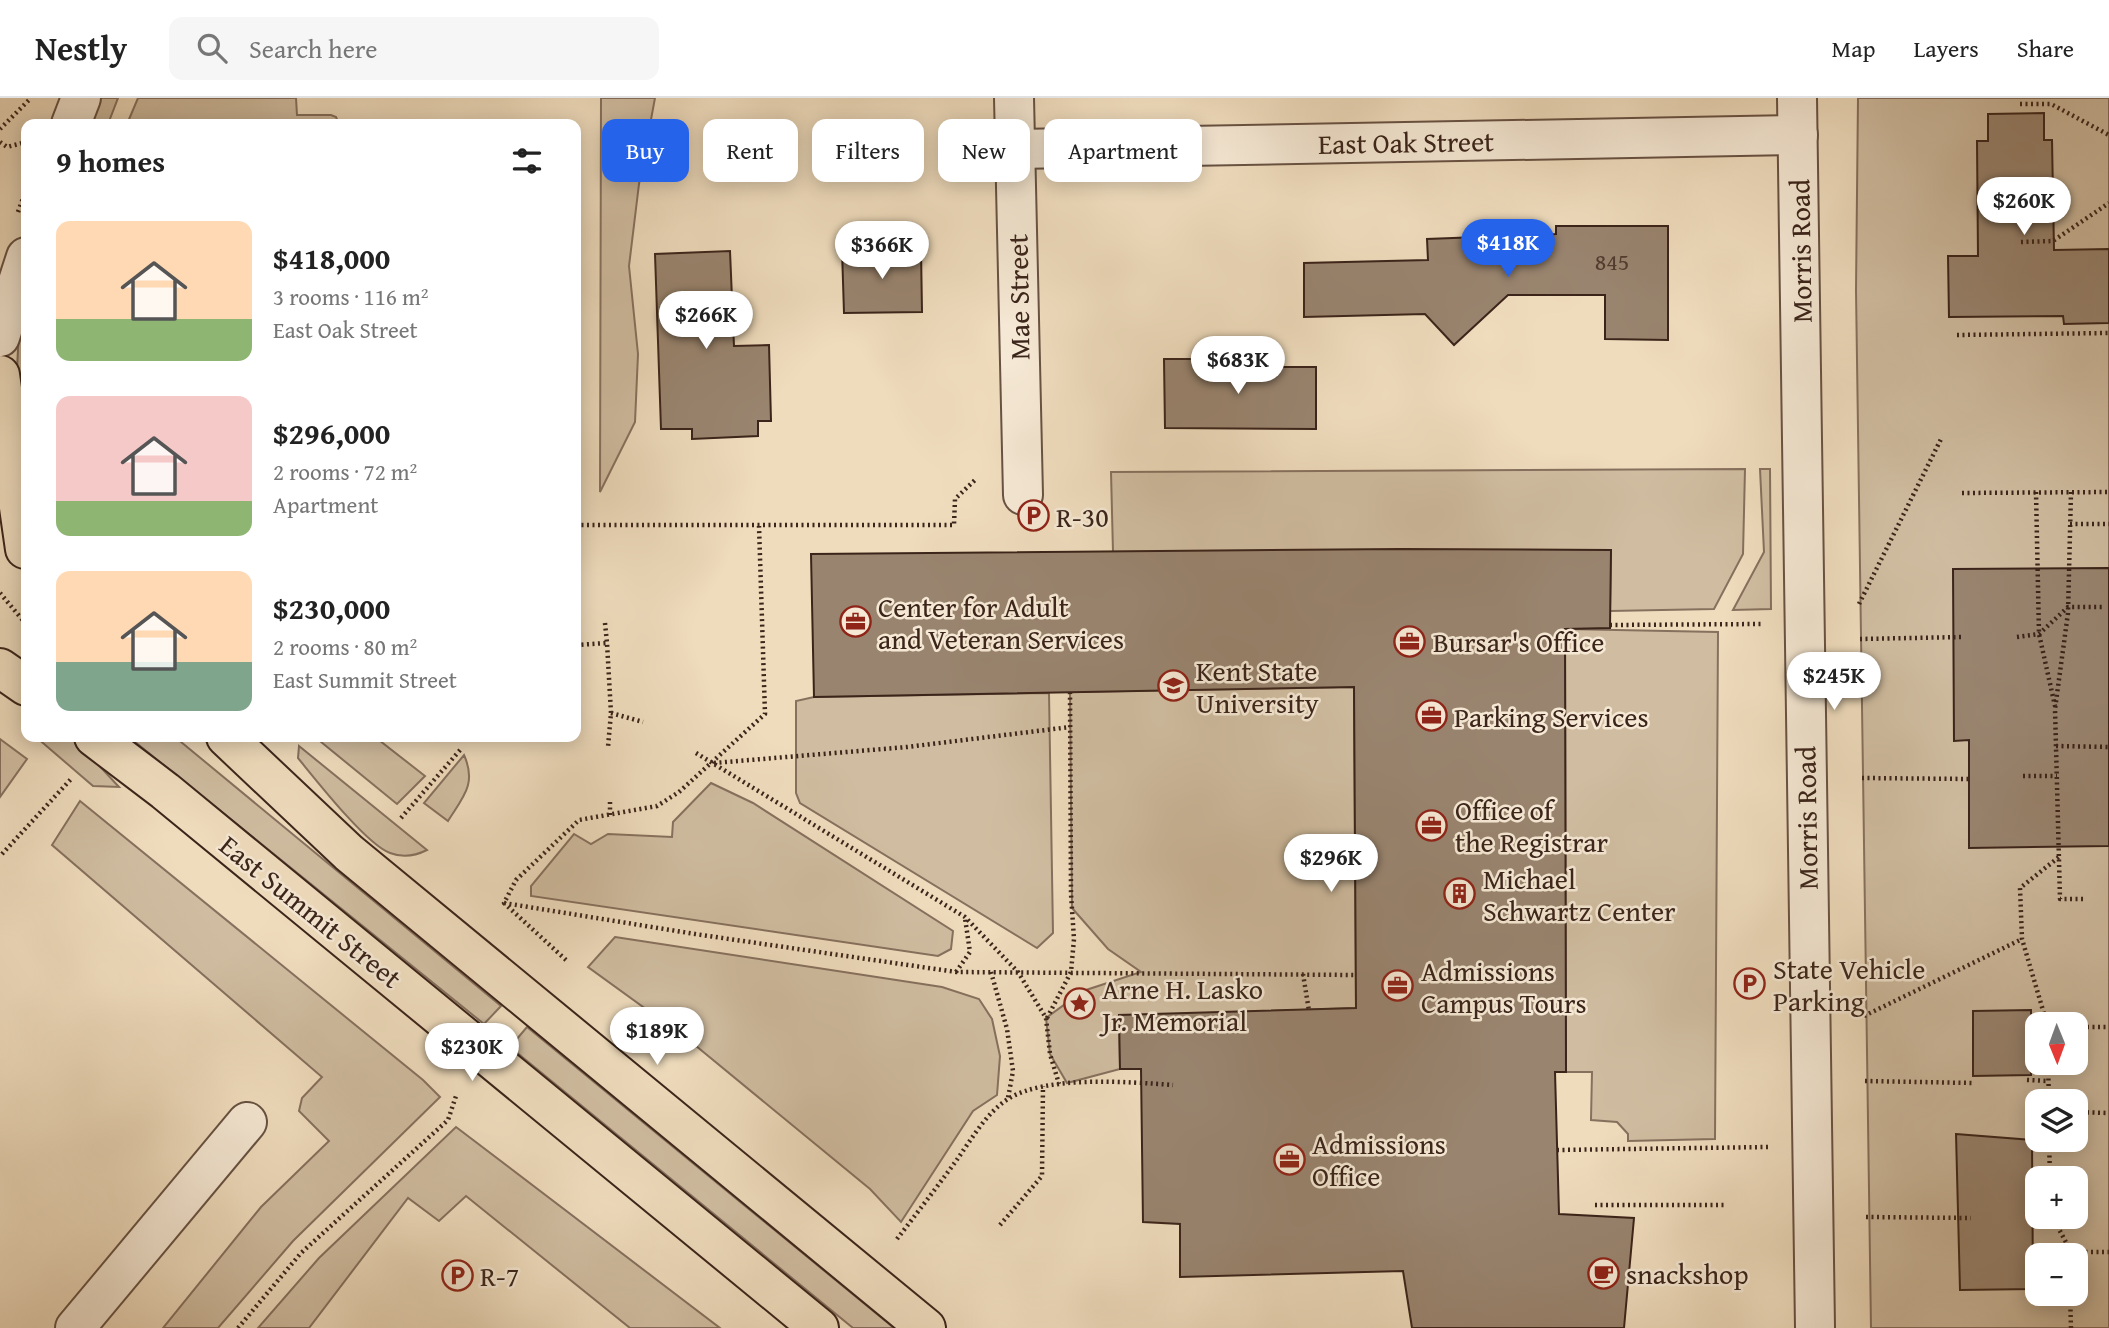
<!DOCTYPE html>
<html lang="en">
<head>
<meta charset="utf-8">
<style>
	:root { --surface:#fff; --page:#f6f6f6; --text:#222; --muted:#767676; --line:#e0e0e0; --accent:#2563eb }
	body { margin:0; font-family:"Gentium Book Plus",serif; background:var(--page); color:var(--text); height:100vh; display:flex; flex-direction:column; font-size:26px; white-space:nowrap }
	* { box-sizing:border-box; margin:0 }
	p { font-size:23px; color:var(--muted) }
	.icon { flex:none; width:38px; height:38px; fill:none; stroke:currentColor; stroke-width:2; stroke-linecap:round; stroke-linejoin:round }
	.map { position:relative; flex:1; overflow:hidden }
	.sheet { position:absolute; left:21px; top:21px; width:560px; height:623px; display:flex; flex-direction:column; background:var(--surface); border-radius:14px; box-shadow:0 4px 18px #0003 }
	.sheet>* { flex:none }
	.hud { position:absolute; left:602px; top:21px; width:665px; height:63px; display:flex; gap:14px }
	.needle { width:46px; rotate:179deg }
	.tools { position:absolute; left:2025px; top:914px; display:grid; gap:14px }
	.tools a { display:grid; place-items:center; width:63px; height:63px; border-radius:14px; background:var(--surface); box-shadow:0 4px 18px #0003; font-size:35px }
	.price { position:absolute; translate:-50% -60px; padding:0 16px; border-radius:24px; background:#fff; color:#222; font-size:23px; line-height:46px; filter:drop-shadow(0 2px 4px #0008) }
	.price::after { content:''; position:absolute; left:50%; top:42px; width:21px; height:16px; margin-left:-10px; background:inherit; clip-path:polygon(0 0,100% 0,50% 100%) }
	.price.selected { background:var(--accent); color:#fff }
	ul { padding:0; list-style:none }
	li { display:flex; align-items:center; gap:21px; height:175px; padding:0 35px }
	li span { display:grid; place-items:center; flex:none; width:196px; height:140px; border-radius:14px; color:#555 }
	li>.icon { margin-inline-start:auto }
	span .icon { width:84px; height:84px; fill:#fffc; stroke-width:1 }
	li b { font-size:30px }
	h2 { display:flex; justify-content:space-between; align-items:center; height:84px; padding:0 35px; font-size:30px }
	.chip { padding:0 24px; border-radius:14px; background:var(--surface); box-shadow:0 4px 18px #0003; font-size:24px; line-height:63px }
	.chip.selected { background:var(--accent); color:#fff }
	header { display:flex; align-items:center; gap:42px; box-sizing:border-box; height:98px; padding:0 35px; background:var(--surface); border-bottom:2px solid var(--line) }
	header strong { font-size:33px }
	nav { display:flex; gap:38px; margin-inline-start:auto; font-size:24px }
	.search { width:490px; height:63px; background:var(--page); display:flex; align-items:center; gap:18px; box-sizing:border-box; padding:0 24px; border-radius:14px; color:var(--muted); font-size:26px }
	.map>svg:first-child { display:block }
	.green { fill:#d0bda1; stroke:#86705e; stroke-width:2; fill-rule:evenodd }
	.building { fill:#99846f; stroke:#3b241a; stroke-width:2 }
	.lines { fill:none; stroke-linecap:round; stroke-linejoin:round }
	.minor-casing { stroke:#685243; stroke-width:42 }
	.major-casing { stroke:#3b241a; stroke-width:42 }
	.path { stroke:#3b241a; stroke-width:4.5; stroke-dasharray:2 3.5; stroke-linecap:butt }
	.minor { stroke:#f5e8d4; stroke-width:38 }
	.major { stroke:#efdcbd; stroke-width:38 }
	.labels { text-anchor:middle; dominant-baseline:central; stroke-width:5; stroke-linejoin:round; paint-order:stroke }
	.number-label { font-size:24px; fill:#523c2f }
	.street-label { font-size:28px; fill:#3b241a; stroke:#f5e8d4 }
	.poi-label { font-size:28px; fill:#3b241a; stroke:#f5e8d4; text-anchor:start }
</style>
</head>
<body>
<header>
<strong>Nestly</strong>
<div class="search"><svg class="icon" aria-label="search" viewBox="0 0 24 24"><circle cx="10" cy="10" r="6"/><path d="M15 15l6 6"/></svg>Search here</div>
<nav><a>Map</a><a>Layers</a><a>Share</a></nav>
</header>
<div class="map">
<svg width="2109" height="1230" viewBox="0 0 2109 1230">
	<rect width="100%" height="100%" fill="#efdcbd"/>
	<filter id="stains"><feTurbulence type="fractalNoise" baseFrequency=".00286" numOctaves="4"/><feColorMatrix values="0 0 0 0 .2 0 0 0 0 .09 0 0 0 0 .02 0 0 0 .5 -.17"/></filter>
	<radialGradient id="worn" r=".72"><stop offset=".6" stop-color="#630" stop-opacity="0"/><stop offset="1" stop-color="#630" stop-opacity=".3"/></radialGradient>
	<g class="green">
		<path d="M95,0H118L108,26H84Z"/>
		<path d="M138,0H296L297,17H331L336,19L339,26H127Z"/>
		<path d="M601,0H655L639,86L629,168L638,256L635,324L600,394Z"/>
		<path d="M1858,0H2109V1230H1871L1856,192ZM2037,926H2076V964H2037ZM2037,1003H2076V1041H2037ZM2037,1080H2076V1118H2037ZM2037,1157H2076V1195H2037Z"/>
		<path d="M26,201V335L17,272L19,231Z"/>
		<path d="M1745,371L1743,456L1714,511L1610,513L1611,452L1113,454L1111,374Z"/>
		<path d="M1760,371H1770L1771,511L1733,512L1764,454Z"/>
		<path d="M1565,531L1718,534L1715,1041L1628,1043V1036L1617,1024L1591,1022L1592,974H1566Z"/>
		<path d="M1354,589L1356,910L1119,918L1120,971L1067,985L1050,956L1046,920L1083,893L1141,874L1108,851L1072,810L1070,594Z"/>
		<path d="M1049,595L1053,835L1037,850L800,705L796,695V603L814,599Z"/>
		<path d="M36,639H69L80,647L119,689L93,688Z"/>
		<path d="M129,639H175L501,908L484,926Z"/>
		<path d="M315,639H375L425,678L397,706Z"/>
		<path d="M0,641L27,661L0,699Z"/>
		<path d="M299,648L427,752C415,758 403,760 390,755C366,746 316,682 298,660Z"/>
		<path d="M464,657C477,686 463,699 448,723L424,705Z"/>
		<path d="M711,685L753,705L953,833L951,851L938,858L531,798V788L574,736L591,746L608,736L672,739L673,724Z"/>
		<path d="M80,703L423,982L440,999L293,1143L218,1230H163L261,1109L329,1043L299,1013L302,1000L322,979L52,747Z"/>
		<path d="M615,839L942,889L979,901L992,921L1000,958L997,997L973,1013L901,1124L870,1091L690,943L588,869Z"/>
		<path d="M527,929L894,1230H853L510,949Z"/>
		<path d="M456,1029L720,1230H630L466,1098L439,1123L408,1100L309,1230H258L319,1160Z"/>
	</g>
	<g class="building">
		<path d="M2044,15V42H2052L2054,152L2109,151V225L2064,226L2063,218L1949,219L1948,158H1978L1977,43H1988V16Z"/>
		<path d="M1556,128H1668V242L1605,241V197H1508L1454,247L1425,216L1304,219V165L1428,162L1427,141L1556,136Z"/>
		<path d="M842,152H921L922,214L844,215Z"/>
		<path d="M730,153L734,248L769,247L771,323H758V338L692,341V331H661L655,156Z"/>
		<path d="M1164,261H1230V269H1316V331L1165,330Z"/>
		<path d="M1401,451L1611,452L1610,530L1565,531L1566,974H1555L1559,1116L1634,1120L1624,1230H1412L1403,1173L1180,1179V1126L1143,1124L1141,971H1120L1119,917L1356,910L1354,589L814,599L811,456Z"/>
		<path d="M2109,470V748L1969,750V642L1954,643L1953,471Z"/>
		<path d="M2031,912V977L1973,978V913Z"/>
		<path d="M1956,1036L2032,1042L2033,1191L1960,1192Z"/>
	</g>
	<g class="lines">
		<defs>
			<g id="minor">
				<path d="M1014,0L1023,397"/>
				<path d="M1797,0L1815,1230"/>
				<path d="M71,26L81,0"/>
				<path d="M1014,51L1798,37"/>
				<path d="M0,239L26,159"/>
				<path d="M75,1230L247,1024"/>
			</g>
			<g id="major">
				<path d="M0,277L25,451"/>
				<path d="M0,570L26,588"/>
				<path d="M94,639L165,693L819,1230"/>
				<path d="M226,639L349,755L926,1230"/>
			</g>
		</defs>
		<use href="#minor" class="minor-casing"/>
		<use href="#major" class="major-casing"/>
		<g class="path">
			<path d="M2020,6H2051L2109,37"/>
			<path d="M0,31L31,0"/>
			<path d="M0,44L7,49L26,44"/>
			<path d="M18,114L26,92"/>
			<path d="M2021,144L2053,143L2109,105"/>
			<path d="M1957,237L2109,235"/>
			<path d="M2036,394L2039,536L2055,608"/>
			<path d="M2071,394L2068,515L2055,611L2060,801H2084"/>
			<path d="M1962,395L2109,394"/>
			<path d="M2070,426H2109"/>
			<path d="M576,427H954L955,401L976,381"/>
			<path d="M0,495L26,526"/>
			<path d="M1859,506L1941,341"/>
			<path d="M605,525L607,545"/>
			<path d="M1610,527L1761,526"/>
			<path d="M2017,539L2039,536L2068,509H2104"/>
			<path d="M1860,541L1963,539"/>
			<path d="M576,547L607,545L611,615L608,649"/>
			<path d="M611,615L643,624"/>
			<path d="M2056,648L2109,649"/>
			<path d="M696,655L965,819L1018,874L1046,920L1050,956L1059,986"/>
			<path d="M714,665L907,649L1070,629"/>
			<path d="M2023,678H2057"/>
			<path d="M1862,680L1969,681"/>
			<path d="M610,704V717"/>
			<path d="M401,720L461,651"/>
			<path d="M2,756L71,681"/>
			<path d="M504,805L695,836L956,874L1356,877"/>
			<path d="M566,862L504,805L516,782L579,722L657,708L679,694L765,616L759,428"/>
			<path d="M956,874L970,854L965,820"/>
			<path d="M991,874L1007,931L1013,973L1008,1000"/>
			<path d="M1303,876L1309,913"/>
			<path d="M1864,918L2022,841"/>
			<path d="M1047,920L1071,874L1074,841L1071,796L1070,594"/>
			<path d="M2047,926L2022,841L2020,790L2059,759"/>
			<path d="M2076,929H2109"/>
			<path d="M2048,964L2049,1003"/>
			<path d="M2027,982L2048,983"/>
			<path d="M1865,983L1973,985"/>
			<path d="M2076,1014L2109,1015"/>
			<path d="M2049,1041L2050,1080"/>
			<path d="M1557,1052L1768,1049"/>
			<path d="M1595,1107H1725"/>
			<path d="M2025,1117L2037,1116"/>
			<path d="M2052,1118L2069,1150V1157"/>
			<path d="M1866,1119L1971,1120"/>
			<path d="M1000,1127L1042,1078L1043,988"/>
			<path d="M897,1141C917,1115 937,1089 956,1063C971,1042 986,1015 1008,1001C1046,977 1129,984 1173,987"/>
			<path d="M2069,1154H2109"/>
			<path d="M2070,1195L2071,1230"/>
			<path d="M238,1230L301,1155L448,1022L456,998"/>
		</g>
		<use href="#minor" class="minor"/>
		<use href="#major" class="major"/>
	</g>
	<defs>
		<symbol id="parking-ring" viewBox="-11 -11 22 22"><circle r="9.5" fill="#f5e8d4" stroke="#8f2418" stroke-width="1.5"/><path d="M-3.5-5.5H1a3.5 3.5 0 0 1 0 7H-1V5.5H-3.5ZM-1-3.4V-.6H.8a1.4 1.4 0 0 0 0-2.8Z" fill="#8f2418"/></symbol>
		<symbol id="office-ring" viewBox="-11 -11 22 22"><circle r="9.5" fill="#f5e8d4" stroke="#8f2418" stroke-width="1.5"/><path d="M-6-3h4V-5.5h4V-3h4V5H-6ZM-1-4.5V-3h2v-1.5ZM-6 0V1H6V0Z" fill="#8f2418"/></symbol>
		<symbol id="university-ring" viewBox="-11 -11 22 22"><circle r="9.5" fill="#f5e8d4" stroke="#8f2418" stroke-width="1.5"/><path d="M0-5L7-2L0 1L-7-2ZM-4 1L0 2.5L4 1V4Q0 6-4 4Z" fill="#8f2418"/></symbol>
		<symbol id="building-ring" viewBox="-11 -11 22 22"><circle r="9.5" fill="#f5e8d4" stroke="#8f2418" stroke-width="1.5"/><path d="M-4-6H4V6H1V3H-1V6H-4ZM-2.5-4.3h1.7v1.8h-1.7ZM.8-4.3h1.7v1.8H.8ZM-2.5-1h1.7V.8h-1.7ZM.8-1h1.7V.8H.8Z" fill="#8f2418"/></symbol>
		<symbol id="sight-ring" viewBox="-11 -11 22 22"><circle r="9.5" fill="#f5e8d4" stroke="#8f2418" stroke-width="1.5"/><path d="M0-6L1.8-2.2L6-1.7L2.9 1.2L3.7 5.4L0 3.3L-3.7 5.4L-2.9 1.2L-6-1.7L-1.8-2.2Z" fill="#8f2418"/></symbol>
		<symbol id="cafe-ring" viewBox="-11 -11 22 22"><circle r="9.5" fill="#f5e8d4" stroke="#8f2418" stroke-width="1.5"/><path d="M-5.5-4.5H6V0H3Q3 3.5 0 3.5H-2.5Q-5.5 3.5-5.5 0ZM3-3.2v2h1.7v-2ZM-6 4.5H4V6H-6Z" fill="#8f2418"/></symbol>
	</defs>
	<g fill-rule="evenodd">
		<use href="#parking-ring" x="1016" y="400" width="35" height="35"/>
		<use href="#office-ring" x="838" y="506" width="35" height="35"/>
		<use href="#office-ring" x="1392" y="526" width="35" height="35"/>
		<use href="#university-ring" x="1156" y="570" width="35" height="35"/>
		<use href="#office-ring" x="1414" y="600" width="35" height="35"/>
		<use href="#office-ring" x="1414" y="710" width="35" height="35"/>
		<use href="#building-ring" x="1442" y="778" width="35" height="35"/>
		<use href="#parking-ring" x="1732" y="868" width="35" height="35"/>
		<use href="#office-ring" x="1380" y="870" width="35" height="35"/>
		<use href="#sight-ring" x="1062" y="888" width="35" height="35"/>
		<use href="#office-ring" x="1272" y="1044" width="35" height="35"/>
		<use href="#cafe-ring" x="1586" y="1158" width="35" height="35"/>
		<use href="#parking-ring" x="440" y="1160" width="35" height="35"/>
	</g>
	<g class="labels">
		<g class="number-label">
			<text x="1612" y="163">845</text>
		</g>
		<g class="street-label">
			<text transform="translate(1406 44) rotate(-1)">East Oak Street</text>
			<text transform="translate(1800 153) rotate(-91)">Morris Road</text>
			<text transform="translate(1018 199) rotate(-91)">Mae Street</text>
			<text transform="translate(1806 720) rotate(-91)">Morris Road</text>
			<text transform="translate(311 813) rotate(39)">East Summit Street</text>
		</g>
		<g class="poi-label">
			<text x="1056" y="418">R-30</text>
			<text x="878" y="508">Center for Adult<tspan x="878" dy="32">and Veteran Services</tspan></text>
			<text x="1433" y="543">Bursar's Office</text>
			<text x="1196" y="572">Kent State<tspan x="1196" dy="32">University</tspan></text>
			<text x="1454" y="618">Parking Services</text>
			<text x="1455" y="711">Office of<tspan x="1455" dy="32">the Registrar</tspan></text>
			<text x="1483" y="780">Michael<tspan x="1483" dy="32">Schwartz Center</tspan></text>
			<text x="1773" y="870">State Vehicle<tspan x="1773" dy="32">Parking</tspan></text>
			<text x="1421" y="872">Admissions<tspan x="1421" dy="32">Campus Tours</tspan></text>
			<text x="1102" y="890">Arne H. Lasko<tspan x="1102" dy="32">Jr. Memorial</tspan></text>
			<text x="1312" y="1045">Admissions<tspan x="1312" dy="32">Office</tspan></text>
			<text x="1626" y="1175">snackshop</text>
			<text x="480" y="1177">R-7</text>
		</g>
	</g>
	<rect width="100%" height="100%" filter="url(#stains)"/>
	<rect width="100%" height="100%" fill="url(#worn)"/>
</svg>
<div class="tools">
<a><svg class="needle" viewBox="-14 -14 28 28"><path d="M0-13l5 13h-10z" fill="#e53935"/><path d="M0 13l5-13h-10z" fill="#767676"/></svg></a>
<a><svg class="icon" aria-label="layers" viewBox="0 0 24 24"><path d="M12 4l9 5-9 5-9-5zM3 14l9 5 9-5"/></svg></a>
<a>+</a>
<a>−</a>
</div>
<b class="price" style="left:2024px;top:139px">$260K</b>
<b class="price selected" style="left:1508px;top:181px">$418K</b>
<b class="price" style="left:882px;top:183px">$366K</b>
<b class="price" style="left:706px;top:253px">$266K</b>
<b class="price" style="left:1238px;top:298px">$683K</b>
<b class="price" style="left:1834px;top:614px">$245K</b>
<b class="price" style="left:1331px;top:796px">$296K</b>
<b class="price" style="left:657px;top:969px">$189K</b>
<b class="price" style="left:472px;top:985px">$230K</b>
<div class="hud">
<a class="chip selected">Buy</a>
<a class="chip">Rent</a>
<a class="chip">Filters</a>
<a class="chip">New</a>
<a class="chip">Apartment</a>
</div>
<section class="sheet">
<h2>9 homes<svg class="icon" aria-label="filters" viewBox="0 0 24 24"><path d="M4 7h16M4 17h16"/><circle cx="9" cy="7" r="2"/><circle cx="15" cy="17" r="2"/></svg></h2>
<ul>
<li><span style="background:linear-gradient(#ffd9b3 70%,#8fb573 0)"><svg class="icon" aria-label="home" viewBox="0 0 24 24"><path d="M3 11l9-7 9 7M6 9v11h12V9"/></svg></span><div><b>$418,000</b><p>3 rooms · 116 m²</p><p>East Oak Street</p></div></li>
<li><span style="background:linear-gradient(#f6c9c9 75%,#8fb573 0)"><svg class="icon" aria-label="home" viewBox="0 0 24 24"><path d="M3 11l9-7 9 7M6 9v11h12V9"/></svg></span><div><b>$296,000</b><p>2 rooms · 72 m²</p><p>Apartment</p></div></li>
<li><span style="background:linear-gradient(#ffd9b3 65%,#7fa58c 0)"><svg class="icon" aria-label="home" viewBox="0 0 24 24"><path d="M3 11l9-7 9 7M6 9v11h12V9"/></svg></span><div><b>$230,000</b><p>2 rooms · 80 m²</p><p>East Summit Street</p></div></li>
</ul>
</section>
</div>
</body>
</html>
